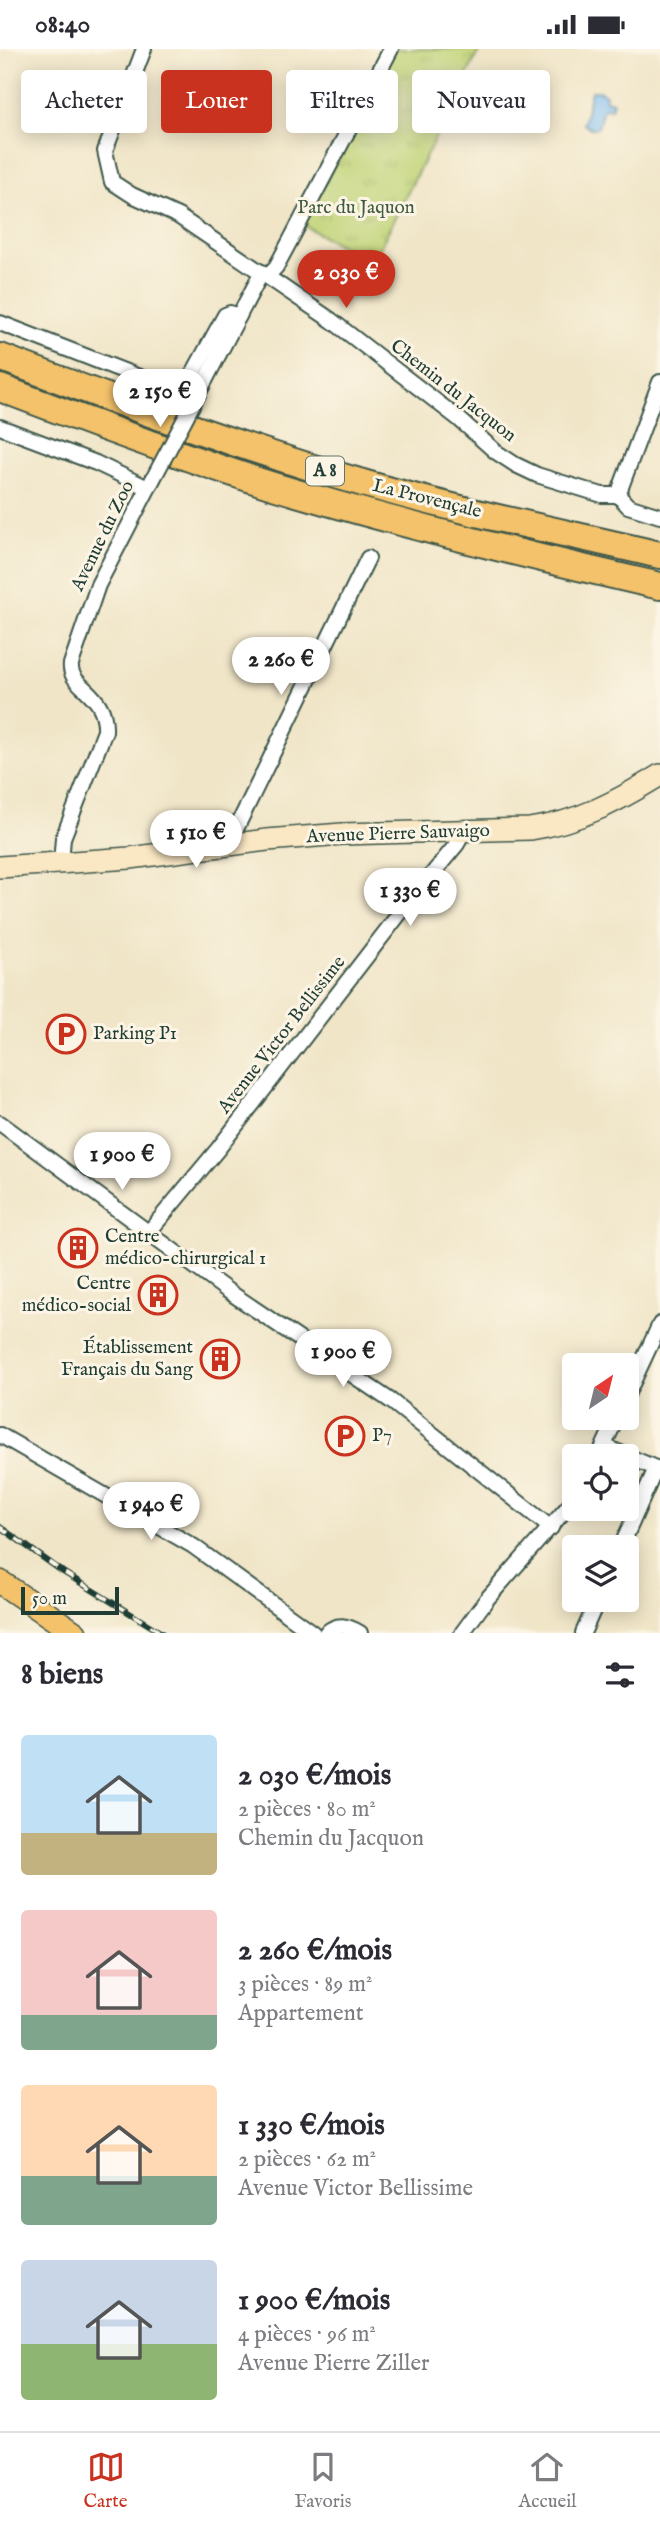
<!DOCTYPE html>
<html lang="fr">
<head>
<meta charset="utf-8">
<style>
	:root { --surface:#fff; --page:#f2f2f3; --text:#2b2b33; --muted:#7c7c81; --line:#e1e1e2; --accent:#c8321e }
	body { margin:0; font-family:"IM FELL English",serif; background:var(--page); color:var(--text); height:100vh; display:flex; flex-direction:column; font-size:26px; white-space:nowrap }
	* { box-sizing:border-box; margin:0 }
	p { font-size:23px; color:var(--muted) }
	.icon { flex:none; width:38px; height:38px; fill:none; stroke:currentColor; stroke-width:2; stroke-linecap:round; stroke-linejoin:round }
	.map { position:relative; height:1584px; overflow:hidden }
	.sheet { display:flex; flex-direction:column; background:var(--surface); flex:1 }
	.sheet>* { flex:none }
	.top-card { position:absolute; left:21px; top:21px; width:620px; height:63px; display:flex; gap:14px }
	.needle { width:46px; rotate:35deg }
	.fabs { position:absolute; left:562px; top:1304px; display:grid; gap:14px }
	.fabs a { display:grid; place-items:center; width:77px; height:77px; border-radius:7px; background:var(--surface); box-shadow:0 4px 18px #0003; font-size:35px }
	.scale { position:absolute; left:21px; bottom:18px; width:98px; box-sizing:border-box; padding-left:7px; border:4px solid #1f3d34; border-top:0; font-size:19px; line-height:24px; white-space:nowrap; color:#1f3d34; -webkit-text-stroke:5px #fcf5e5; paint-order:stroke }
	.price { position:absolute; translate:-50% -60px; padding:0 16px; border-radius:24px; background:#fff; color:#222; font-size:23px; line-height:46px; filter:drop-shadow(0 2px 4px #0008) }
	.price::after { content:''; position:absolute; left:50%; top:42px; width:21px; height:16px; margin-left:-10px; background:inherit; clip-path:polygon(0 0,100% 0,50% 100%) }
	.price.on { background:var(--accent); color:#fff }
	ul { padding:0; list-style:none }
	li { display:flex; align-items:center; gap:21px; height:175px; padding:0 21px }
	li span { display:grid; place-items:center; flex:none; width:196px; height:140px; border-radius:7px; color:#555 }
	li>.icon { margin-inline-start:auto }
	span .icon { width:84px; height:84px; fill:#fffc; stroke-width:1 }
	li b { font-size:30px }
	h2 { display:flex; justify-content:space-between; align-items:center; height:84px; padding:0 21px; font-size:30px }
	.pill { padding:0 24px; border-radius:7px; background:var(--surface); box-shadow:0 4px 18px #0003; font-size:24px; line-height:63px }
	.pill.on { background:var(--accent); color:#fff }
	.status { display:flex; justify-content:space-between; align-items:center; height:49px; padding:0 35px; background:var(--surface); direction:ltr }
	.status svg { height:19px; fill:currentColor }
	.tabs { display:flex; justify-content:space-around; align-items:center; height:98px; border-top:2px solid var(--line); background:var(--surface); font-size:19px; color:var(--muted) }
	.tabs a { display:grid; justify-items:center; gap:4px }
	.tabs .on { color:var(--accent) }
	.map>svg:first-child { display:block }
	.park { fill:url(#park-tufts); stroke:#6f8855; stroke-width:2 }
	.water { fill:#7ebef3; stroke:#4e7e94; stroke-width:2 }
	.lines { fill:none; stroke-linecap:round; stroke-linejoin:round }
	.minor-casing { stroke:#3e564a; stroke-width:18 }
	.secondary-casing { stroke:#3e564a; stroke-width:24 }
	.primary-casing { stroke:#3e564a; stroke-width:26 }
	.motorway-casing { stroke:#3e564a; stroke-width:30 }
	.minor { stroke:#fff; stroke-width:14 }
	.secondary { stroke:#fae7c3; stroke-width:21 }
	.primary { stroke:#f3c26a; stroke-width:23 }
	.motorway { stroke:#f3c26a; stroke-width:26 }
	.rail-casing { stroke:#1f3d34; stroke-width:6 }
	.rail { stroke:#fcf5e5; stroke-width:3.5; stroke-dasharray:10; stroke-linecap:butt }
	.minor-bridge-casing { stroke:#3e564a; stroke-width:18; stroke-linecap:butt }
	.minor-bridge { stroke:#fff; stroke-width:14 }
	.labels { text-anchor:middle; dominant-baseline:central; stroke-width:6; stroke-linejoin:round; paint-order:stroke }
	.shield { fill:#fcf5e5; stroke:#617469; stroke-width:2 }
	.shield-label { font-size:18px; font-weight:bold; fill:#1f3d34 }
	.park-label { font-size:19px; fill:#3f5b41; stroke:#fcf5e5 }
	.street-label { font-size:19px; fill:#1f3d34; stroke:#fcf5e5 }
	.poi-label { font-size:19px; fill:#1f3d34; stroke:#fcf5e5; text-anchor:start }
</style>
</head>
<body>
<div class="status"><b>08:40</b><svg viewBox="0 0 49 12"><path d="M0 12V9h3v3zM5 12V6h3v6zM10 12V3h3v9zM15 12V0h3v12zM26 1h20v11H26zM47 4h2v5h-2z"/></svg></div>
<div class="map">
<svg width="660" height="1584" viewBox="0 0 660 1584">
	<defs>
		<pattern id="park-tufts" width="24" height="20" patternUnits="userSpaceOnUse" patternTransform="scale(1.75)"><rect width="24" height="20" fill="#bfd376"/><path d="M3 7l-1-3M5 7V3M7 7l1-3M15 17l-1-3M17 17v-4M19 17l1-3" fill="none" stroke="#a4b667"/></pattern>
	</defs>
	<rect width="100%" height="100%" fill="#fcf5e5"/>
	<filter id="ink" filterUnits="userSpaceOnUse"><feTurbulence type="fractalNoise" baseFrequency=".0143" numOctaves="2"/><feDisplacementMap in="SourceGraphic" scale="14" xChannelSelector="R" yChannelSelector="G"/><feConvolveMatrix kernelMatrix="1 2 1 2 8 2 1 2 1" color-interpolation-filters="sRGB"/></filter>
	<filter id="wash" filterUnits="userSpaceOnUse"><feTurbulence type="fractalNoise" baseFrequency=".00686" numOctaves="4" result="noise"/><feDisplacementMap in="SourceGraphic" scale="28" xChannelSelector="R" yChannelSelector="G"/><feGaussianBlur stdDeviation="1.57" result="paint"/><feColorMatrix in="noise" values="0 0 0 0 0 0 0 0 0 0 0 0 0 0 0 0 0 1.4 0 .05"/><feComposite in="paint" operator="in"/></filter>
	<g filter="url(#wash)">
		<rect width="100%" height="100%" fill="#f0e5c7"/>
		<path class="park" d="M394,0H480L372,214L303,176Z"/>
		<path class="water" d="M591,42H599L606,46L605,51L613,53L611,60L603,59L598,79H590L583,75Z"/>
	</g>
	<g filter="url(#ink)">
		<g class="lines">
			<defs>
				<g id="minor">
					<path d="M144,0L105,102L112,133L132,146L178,167L331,271L459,370L496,403L516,416L537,426L602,446H618"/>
					<path d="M267,227L276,218L290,192L391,0"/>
					<path d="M0,274L157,335C172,337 180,338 191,328L225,266L230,264L239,267"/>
					<path d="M197,347L262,223"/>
					<path d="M0,378L96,414L148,439"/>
					<path d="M618,446L660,333"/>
					<path d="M618,446L628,457L660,467"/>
					<path d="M233,795V786L368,509"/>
					<path d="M61,814L63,789L105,682C107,642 68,639 71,615L98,536L153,430"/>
					<path d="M0,1074L228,1242L391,1352L551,1479"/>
					<path d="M148,1184L218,1100L400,864L457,795L462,783"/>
					<path d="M626,1348L660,1275"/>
					<path d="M0,1386L193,1497L313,1584"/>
					<path d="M604,1397L660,1421"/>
					<path d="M599,1407L617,1368"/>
					<path d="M621,1498L656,1419"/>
					<path d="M326,1584C337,1574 347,1576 360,1584"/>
					<path d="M462,1584L487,1550L574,1451"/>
					<path d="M583,1584L598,1550"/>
				</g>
				<path id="secondary" d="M0,818L130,809L267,791L342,785L530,780C579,773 618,752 660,726"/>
				<path id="primary" d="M0,1533L75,1584"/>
				<g id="motorway">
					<path d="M0,308C121,354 242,399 366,435C463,463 562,483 660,506"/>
					<path d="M0,339C89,373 179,407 270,436C398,475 529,507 660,537"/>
				</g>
			</defs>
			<use href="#minor" class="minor-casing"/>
			<use href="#secondary" class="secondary-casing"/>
			<use href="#primary" class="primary-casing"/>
			<use href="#motorway" class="motorway-casing"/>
			<use href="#minor" class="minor"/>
			<use href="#secondary" class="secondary"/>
			<use href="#primary" class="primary"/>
			<use href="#motorway" class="motorway"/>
			<defs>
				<path id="rail" d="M0,1478L63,1523L162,1584"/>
			</defs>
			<use href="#rail" class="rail-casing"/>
			<use href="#rail" class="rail"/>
			<defs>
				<path id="minor-bridge" d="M153,430L197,347"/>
			</defs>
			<use href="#minor-bridge" class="minor-bridge-casing"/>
			<use href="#minor-bridge" class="minor-bridge"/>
		</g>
	</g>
	<defs>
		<symbol id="parking-ring" viewBox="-11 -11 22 22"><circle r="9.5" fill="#fcf5e5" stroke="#c8321e" stroke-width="1.5"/><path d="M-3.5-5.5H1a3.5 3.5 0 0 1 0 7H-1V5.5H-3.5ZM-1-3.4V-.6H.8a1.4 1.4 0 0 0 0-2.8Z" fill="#c8321e"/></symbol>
		<symbol id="building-ring" viewBox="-11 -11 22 22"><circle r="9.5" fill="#fcf5e5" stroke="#c8321e" stroke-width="1.5"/><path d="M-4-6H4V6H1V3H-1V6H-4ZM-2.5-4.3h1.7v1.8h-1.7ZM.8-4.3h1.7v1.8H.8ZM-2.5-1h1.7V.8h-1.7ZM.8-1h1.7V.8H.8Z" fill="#c8321e"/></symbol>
	</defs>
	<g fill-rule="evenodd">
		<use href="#parking-ring" x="44" y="963" width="44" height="44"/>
		<use href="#building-ring" x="56" y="1177" width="44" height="44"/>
		<use href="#building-ring" x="136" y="1224" width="44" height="44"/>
		<use href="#building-ring" x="198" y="1288" width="44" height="44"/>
		<use href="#parking-ring" x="323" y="1365" width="44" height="44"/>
	</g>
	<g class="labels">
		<rect class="shield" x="306" y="407.5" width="38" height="29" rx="5"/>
		<g class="shield-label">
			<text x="325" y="422">A 8</text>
		</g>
		<g class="park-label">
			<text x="356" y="159">Parc du Jaquon</text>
		</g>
		<g class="street-label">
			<text transform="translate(453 342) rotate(38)">Chemin du Jacquon</text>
			<text transform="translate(427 450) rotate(14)">La Provençale</text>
			<text transform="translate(103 487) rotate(-64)">Avenue du Zoo</text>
			<text transform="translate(398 785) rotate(-2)">Avenue Pierre Sauvaigo</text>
			<text transform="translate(282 986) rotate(-52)">Avenue Victor Bellissime</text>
		</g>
		<g class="poi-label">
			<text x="93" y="985">Parking P1</text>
			<text x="105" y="1188">Centre<tspan x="105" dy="22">médico-chirurgical 1</tspan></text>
			<text x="131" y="1235" text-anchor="end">Centre<tspan x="131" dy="22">médico-social</tspan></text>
			<text x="193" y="1299" text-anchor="end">Établissement<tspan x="193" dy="22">Français du Sang</tspan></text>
			<text x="372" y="1387">P7</text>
		</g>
	</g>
</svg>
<div class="fabs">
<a><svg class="needle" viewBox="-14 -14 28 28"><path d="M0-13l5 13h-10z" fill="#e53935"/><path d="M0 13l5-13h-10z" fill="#7c7c81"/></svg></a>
<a><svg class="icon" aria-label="locate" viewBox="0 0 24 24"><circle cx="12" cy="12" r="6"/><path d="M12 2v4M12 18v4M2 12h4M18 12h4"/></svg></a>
<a><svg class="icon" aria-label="layers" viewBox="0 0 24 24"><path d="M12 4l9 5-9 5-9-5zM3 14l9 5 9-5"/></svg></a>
</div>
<div class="scale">50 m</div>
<b class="price on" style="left:346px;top:261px">2 030 €</b>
<b class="price" style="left:160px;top:380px">2 150 €</b>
<b class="price" style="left:281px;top:648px">2 260 €</b>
<b class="price" style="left:196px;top:821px">1 510 €</b>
<b class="price" style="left:410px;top:879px">1 330 €</b>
<b class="price" style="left:122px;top:1143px">1 900 €</b>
<b class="price" style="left:343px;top:1340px">1 900 €</b>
<b class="price" style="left:151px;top:1493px">1 940 €</b>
<div class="top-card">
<a class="pill">Acheter</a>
<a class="pill on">Louer</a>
<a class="pill">Filtres</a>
<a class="pill">Nouveau</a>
</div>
</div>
<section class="sheet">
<h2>8 biens<svg class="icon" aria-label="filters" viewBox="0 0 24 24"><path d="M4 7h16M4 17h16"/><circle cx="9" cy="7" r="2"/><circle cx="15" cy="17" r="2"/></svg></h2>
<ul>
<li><span style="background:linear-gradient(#bfe0f5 70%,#c2b280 0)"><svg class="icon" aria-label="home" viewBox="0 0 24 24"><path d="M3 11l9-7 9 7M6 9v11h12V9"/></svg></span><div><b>2 030 €/mois</b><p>2 pièces · 80 m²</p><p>Chemin du Jacquon</p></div></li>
<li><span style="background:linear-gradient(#f6c9c9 75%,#7fa58c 0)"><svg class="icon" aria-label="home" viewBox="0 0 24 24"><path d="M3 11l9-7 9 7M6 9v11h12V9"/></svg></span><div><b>2 260 €/mois</b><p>3 pièces · 89 m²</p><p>Appartement</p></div></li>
<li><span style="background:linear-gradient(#ffd9b3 65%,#7fa58c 0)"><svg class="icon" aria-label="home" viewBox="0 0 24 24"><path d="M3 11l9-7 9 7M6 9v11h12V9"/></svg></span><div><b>1 330 €/mois</b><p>2 pièces · 62 m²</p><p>Avenue Victor Bellissime</p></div></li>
<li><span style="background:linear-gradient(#c9d6e8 60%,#8fb573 0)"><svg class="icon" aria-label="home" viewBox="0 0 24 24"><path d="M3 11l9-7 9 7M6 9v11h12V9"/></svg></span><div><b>1 900 €/mois</b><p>4 pièces · 96 m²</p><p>Avenue Pierre Ziller</p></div></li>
</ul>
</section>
<nav class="tabs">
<a class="on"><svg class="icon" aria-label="map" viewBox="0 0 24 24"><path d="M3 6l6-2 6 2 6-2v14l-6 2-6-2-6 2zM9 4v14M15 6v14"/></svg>Carte</a>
<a><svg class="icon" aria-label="saved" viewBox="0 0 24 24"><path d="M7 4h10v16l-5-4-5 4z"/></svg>Favoris</a>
<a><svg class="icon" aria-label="home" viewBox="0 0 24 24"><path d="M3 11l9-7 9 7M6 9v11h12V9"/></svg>Accueil</a>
</nav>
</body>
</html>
